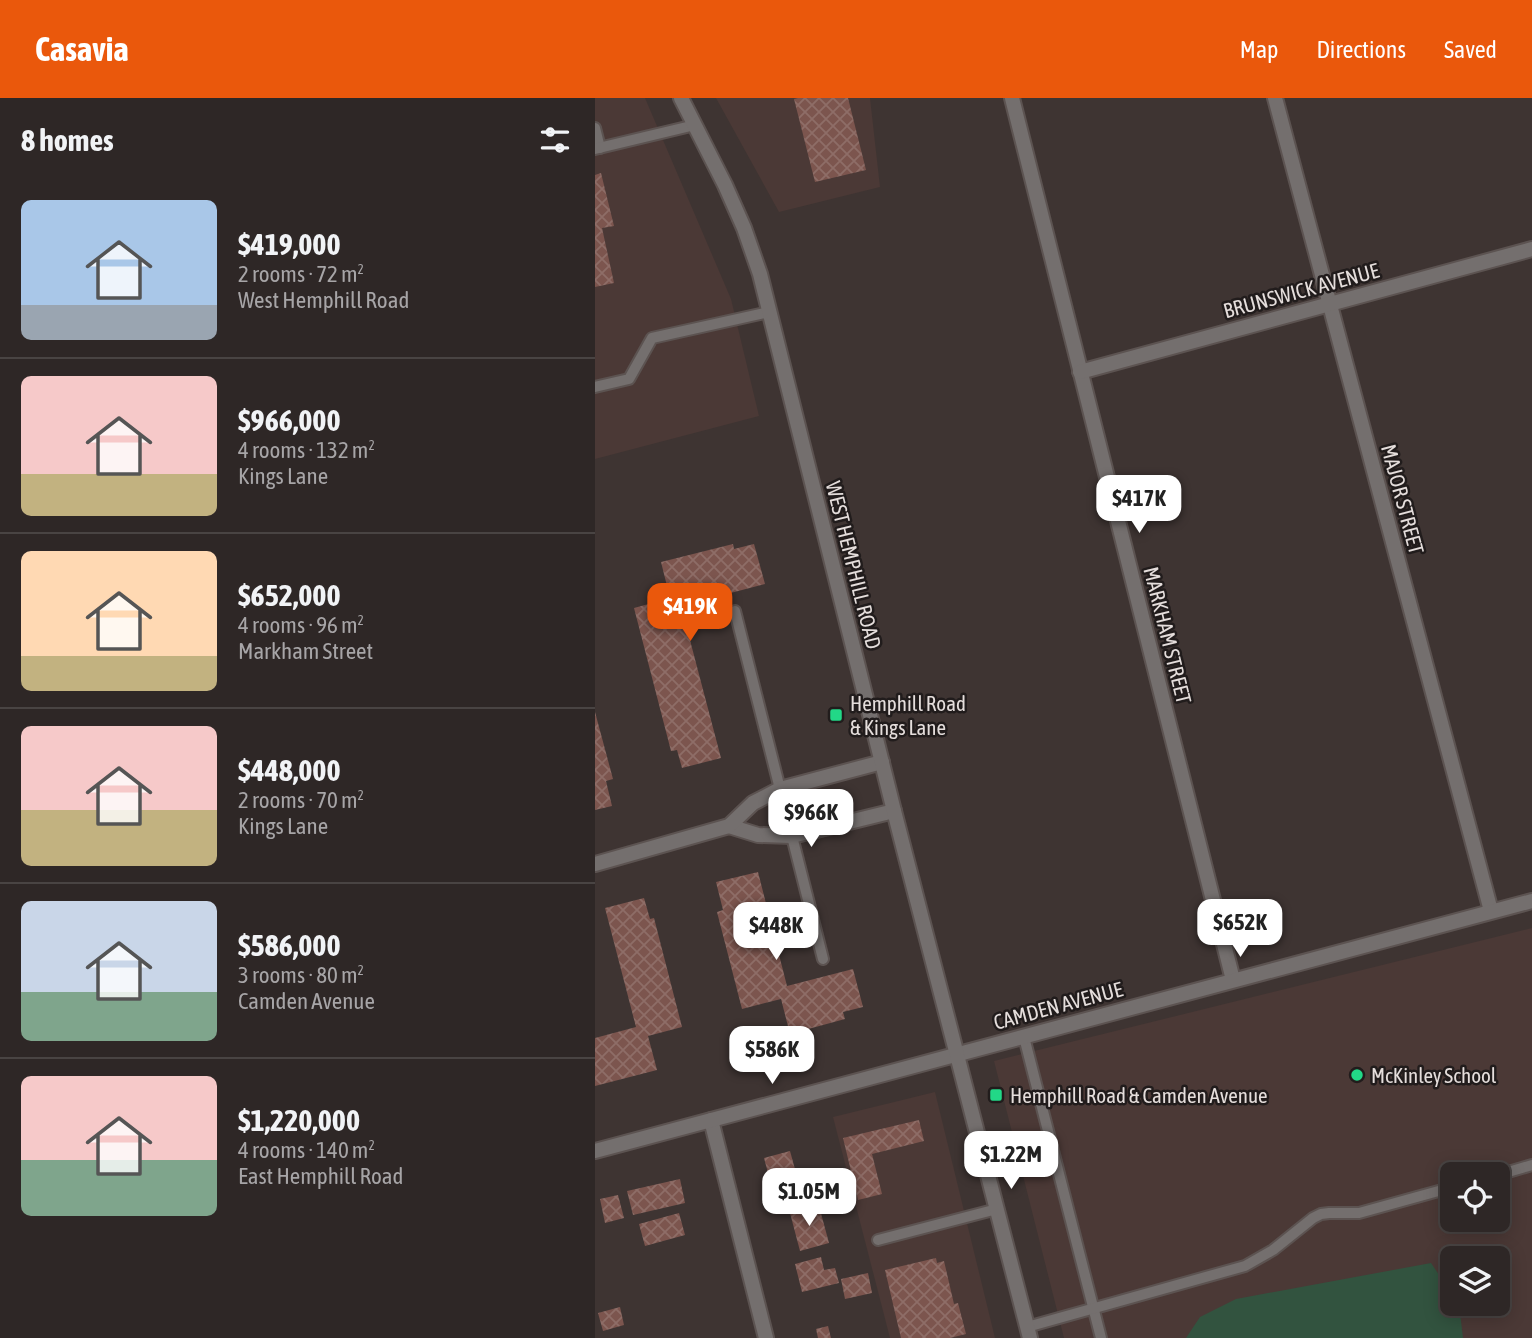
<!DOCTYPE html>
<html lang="en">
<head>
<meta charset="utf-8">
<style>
	:root { --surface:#2e2726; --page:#3a3332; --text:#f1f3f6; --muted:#a7a5a7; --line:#494443; --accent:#ea580c }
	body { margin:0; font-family:"Asap Condensed",sans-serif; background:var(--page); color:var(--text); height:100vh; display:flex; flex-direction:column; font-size:26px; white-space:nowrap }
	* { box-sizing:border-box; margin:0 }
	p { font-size:23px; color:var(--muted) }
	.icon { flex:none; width:38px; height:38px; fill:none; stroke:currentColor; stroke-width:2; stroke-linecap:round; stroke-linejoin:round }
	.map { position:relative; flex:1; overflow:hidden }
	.drawer { display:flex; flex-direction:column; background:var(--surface); width:595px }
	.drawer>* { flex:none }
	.fabs { position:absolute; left:845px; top:1064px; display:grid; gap:14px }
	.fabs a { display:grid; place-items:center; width:70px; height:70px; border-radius:10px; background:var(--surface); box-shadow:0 4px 18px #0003,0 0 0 2px var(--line); font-size:35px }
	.price { position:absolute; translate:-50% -60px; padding:0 16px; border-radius:14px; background:#fff; color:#222; font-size:23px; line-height:46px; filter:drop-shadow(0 2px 4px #0008) }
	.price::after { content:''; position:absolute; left:50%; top:42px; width:21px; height:16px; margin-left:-10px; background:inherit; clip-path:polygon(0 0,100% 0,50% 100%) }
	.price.selected { background:var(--accent); color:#fff }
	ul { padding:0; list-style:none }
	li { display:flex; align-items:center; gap:21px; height:175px; padding:0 21px }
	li+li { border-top:2px solid var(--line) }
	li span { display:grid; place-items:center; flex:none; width:196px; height:140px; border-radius:10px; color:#555 }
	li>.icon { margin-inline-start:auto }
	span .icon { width:84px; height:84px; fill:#fffc; stroke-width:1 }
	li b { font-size:30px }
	h2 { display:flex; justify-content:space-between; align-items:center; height:84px; padding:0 21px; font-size:30px }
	header { display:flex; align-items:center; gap:42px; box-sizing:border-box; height:98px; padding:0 35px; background:var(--accent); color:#fff }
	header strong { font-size:33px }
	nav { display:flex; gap:38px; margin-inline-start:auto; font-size:24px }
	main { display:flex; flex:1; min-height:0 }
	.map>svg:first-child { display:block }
	.built { fill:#4b3936; fill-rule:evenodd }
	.green { fill:#32533f }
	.building { fill:url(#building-cross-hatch) }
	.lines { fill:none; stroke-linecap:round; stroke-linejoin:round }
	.service-casing { stroke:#5c5351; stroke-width:14 }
	.minor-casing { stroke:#5c5351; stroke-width:18 }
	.tertiary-casing { stroke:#5c5351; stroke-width:18 }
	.service { stroke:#746f6e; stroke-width:10 }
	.minor { stroke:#746f6e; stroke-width:14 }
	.tertiary { stroke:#746f6e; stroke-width:14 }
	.poi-dot { fill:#22d887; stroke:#211c1c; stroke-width:2.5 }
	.labels { text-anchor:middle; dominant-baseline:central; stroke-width:5; stroke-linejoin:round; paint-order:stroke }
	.street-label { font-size:21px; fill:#e5dedc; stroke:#211c1c }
	.poi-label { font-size:21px; fill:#e5dedc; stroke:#211c1c; text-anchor:start }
</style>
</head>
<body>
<header>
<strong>Casavia</strong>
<nav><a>Map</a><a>Directions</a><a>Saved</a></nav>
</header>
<main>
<section class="drawer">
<h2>8 homes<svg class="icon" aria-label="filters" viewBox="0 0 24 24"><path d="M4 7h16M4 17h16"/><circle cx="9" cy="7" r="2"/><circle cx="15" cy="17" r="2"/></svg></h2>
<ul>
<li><span style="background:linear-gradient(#a9c7e8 75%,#9aa5b1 0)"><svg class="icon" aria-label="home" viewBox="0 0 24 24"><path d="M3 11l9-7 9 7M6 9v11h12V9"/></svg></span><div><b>$419,000</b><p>2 rooms · 72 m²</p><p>West Hemphill Road</p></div></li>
<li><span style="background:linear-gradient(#f6c9c9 70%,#c2b280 0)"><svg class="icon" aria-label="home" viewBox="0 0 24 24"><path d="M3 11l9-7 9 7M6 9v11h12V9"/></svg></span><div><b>$966,000</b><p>4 rooms · 132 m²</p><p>Kings Lane</p></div></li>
<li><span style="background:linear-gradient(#ffd9b3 75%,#c2b280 0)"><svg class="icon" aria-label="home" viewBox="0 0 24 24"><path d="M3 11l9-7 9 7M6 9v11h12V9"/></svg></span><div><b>$652,000</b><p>4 rooms · 96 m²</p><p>Markham Street</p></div></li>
<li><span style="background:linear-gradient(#f6c9c9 60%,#c2b280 0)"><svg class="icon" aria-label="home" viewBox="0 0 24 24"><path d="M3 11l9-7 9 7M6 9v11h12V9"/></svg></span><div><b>$448,000</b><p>2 rooms · 70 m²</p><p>Kings Lane</p></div></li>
<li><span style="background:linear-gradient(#c9d6e8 65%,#7fa58c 0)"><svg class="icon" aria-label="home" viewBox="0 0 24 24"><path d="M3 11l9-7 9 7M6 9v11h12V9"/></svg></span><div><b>$586,000</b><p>3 rooms · 80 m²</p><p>Camden Avenue</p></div></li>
<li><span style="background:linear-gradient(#f6c9c9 60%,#7fa58c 0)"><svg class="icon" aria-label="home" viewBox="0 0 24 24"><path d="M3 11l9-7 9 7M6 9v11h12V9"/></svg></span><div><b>$1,220,000</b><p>4 rooms · 140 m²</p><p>East Hemphill Road</p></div></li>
</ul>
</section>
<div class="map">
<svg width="937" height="1240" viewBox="0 0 937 1240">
	<defs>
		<pattern id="building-cross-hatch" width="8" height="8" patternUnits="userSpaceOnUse" patternTransform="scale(1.75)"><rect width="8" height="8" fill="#7c554e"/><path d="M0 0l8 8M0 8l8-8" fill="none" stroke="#8e6d67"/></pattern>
	</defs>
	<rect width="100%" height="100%" fill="#3e3432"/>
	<g class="built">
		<path d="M0,0H50L136,201L164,318L0,361Z"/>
		<path d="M121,0H275L285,89L184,114Z"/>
		<path d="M937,830V1240H469L399,963ZM858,1076H903V1122H858ZM858,1160H903V1206H858Z"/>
		<path d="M340,994L400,1240H295L238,1019Z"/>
	</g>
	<path class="green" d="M836,1165L857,1196L858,1206H864L868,1240H591L605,1219L641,1201Z"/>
	<g class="building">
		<path d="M203,0H253L271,72L220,84L199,1Z"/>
		<path d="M6,75L19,128L7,130L19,185L0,189V77Z"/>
		<path d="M138,446L139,451L159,446L170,486L86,508L126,660L87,670L82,652L76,653L39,510L75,500L66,464Z"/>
		<path d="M0,614L18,681L11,683L17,708L0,712Z"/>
		<path d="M163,774L192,888L258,871L268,909L248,914L250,921L195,936L186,901L147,911L122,814L128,812L121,784Z"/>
		<path d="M49,800L55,821L59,820L87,929L53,938L62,972L0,988V940L41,929L10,810Z"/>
		<path d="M324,1022L329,1043L277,1056L287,1096L263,1102L248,1040Z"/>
		<path d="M195,1053L203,1082L177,1090L169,1060Z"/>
		<path d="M85,1081L90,1105L38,1117L32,1093Z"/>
		<path d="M23,1097L29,1120L10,1125L5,1101Z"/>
		<path d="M224,1108L234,1145L205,1153L195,1115Z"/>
		<path d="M84,1115L90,1137L50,1148L44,1126Z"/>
		<path d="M226,1159L229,1172L240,1170L244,1185L207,1194L200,1166Z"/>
		<path d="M341,1160L342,1165L349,1163L359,1206L363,1205L371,1236L355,1240H306L290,1172Z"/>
		<path d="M273,1175L277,1195L250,1201L246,1181Z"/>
		<path d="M25,1209L29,1227L8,1233L3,1215Z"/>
		<path d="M233,1228L236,1240H223L221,1231Z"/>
	</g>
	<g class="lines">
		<defs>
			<g id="service">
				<path d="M0,30L5,50"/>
				<path d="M0,51L100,27"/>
				<path d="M0,289L34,281L57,240L174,214"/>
				<path d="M140,513L228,861"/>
				<path d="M429,939L506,1240"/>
				<path d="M903,1077L937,1067"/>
				<path d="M283,1142L402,1111"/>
				<path d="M432,1229L650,1168L678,1152L718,1120L726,1116L734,1115H764L858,1089"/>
			</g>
			<g id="minor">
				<path d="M417,0L638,882"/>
				<path d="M680,0L896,813"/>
				<path d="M485,274L937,151"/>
				<path d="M134,728L163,737L197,738L299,713"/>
				<path d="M0,766L134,728L158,705L185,691L287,664"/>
				<path d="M116,1022L171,1240"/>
				<path d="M0,1053L937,803"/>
			</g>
			<path id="tertiary" d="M86,0L130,87L149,130L165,176L299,713L435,1240"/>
		</defs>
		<use href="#service" class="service-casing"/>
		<use href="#minor" class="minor-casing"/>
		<use href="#tertiary" class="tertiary-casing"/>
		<use href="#service" class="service"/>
		<use href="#minor" class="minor"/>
		<use href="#tertiary" class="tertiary"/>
	</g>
	<g class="poi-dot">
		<rect x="234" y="610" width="14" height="14" rx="3.5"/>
		<circle cx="762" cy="977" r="7"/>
		<rect x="394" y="990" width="14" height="14" rx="3.5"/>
	</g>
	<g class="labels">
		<g class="street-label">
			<text transform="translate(706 192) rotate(-15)">BRUNSWICK AVENUE</text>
			<text transform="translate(808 401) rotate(75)">MAJOR STREET</text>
			<text transform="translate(259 467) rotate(76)">WEST HEMPHILL ROAD</text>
			<text transform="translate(573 537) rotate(76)">MARKHAM STREET</text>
			<text transform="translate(463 907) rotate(-15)">CAMDEN AVENUE</text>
		</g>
		<g class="poi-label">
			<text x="255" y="605">Hemphill Road<tspan x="255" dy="24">&amp; Kings Lane</tspan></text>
			<text x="776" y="977">McKinley School</text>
			<text x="415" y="997">Hemphill Road &amp; Camden Avenue</text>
		</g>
	</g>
</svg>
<div class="fabs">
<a><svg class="icon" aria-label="locate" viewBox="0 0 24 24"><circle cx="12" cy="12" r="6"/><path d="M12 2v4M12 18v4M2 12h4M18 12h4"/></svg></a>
<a><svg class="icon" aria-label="layers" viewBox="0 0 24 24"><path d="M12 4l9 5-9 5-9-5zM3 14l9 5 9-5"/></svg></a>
</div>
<b class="price" style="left:544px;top:437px">$417K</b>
<b class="price selected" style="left:95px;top:545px">$419K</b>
<b class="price" style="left:216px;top:751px">$966K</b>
<b class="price" style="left:645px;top:861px">$652K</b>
<b class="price" style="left:181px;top:864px">$448K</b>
<b class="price" style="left:177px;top:988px">$586K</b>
<b class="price" style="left:416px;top:1093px">$1.22M</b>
<b class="price" style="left:214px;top:1130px">$1.05M</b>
</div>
</main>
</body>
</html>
